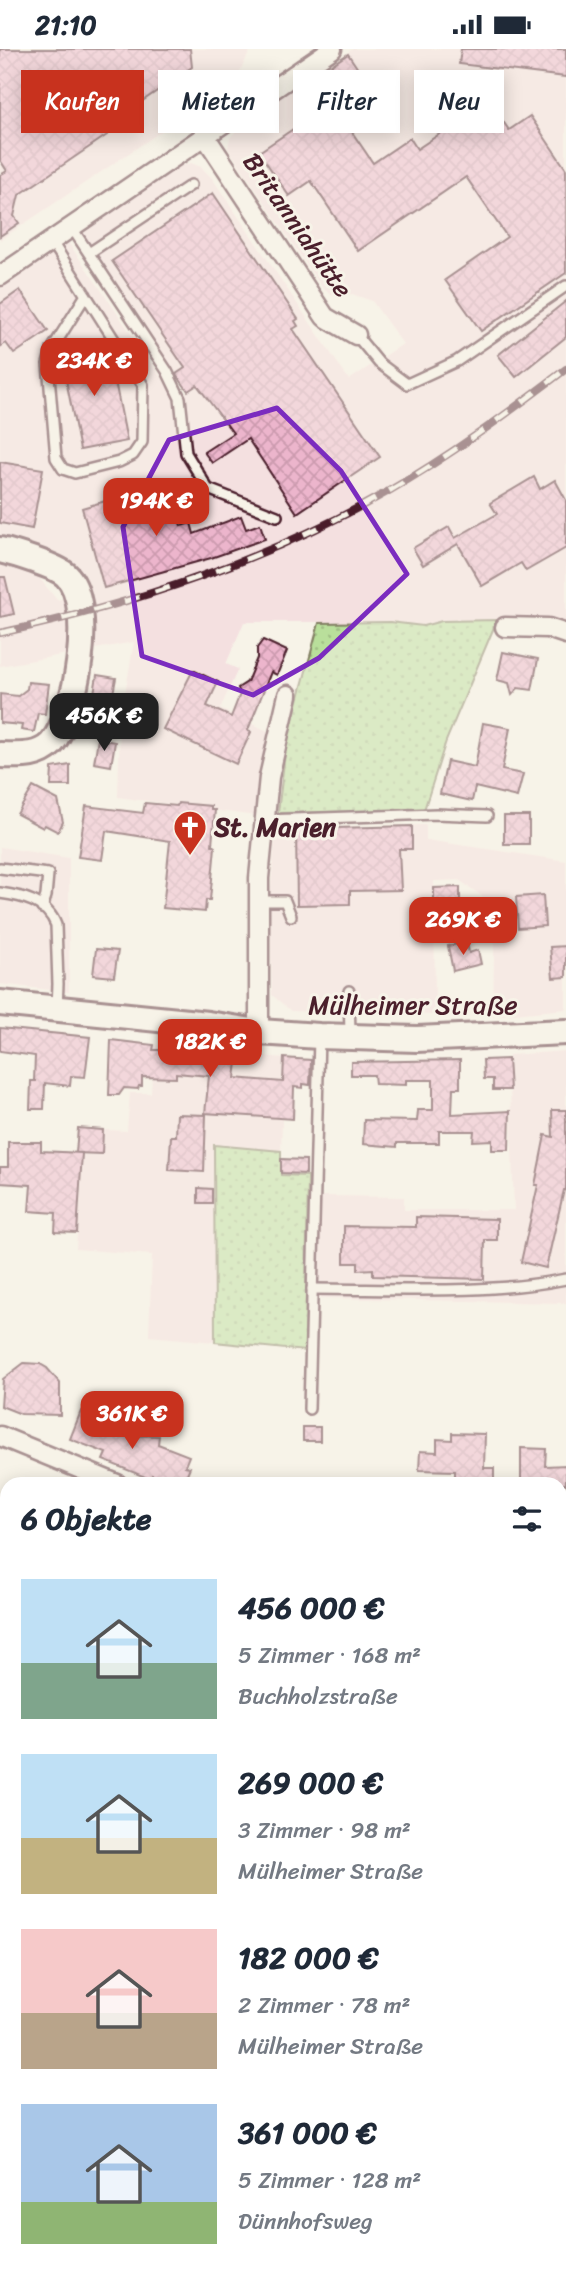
<!DOCTYPE html>
<html lang="de">
<head>
<meta charset="utf-8">
<style>
	:root { --surface:#fff; --page:#f6f6f7; --text:#1f2937; --muted:#747a83; --accent:#c8321e }
	body { margin:0; font-family:Sriracha,sans-serif; background:var(--page); color:var(--text); height:100vh; display:flex; flex-direction:column; font-size:26px; white-space:nowrap }
	* { box-sizing:border-box; margin:0 }
	p { font-size:23px; color:var(--muted) }
	.icon { flex:none; width:38px; height:38px; fill:none; stroke:currentColor; stroke-width:2; stroke-linecap:round; stroke-linejoin:round }
	.map { position:relative; flex:1; overflow:hidden }
	.side { position:absolute; left:0px; top:1428px; width:567px; height:800px; display:flex; flex-direction:column; background:var(--surface); border-radius:21px 21px 0 0; box-shadow:0 4px 18px #0003 }
	.side>* { flex:none }
	.hud { position:absolute; left:21px; top:21px; width:525px; height:63px; display:flex; gap:14px }
	.price { position:absolute; translate:-50% -60px; padding:0 16px; border-radius:14px; background:var(--accent); color:#fff; font-size:23px; line-height:46px; filter:drop-shadow(0 2px 4px #0008) }
	.price::after { content:''; position:absolute; left:50%; top:42px; width:21px; height:16px; margin-left:-10px; background:inherit; clip-path:polygon(0 0,100% 0,50% 100%) }
	.price.current { background:#222; color:#fff }
	ul { padding:0; list-style:none }
	li { display:flex; align-items:center; gap:21px; height:175px; padding:0 21px }
	li span { display:grid; place-items:center; flex:none; width:196px; height:140px; border-radius:0px; color:#555 }
	li>.icon { margin-inline-start:auto }
	span .icon { width:84px; height:84px; fill:#fffc; stroke-width:1 }
	li b { font-size:30px }
	h2 { display:flex; justify-content:space-between; align-items:center; height:84px; padding:0 21px; font-size:30px }
	.chip { padding:0 24px; border-radius:0px; background:var(--surface); box-shadow:0 4px 18px #0003; font-size:24px; line-height:63px }
	.chip.current { background:var(--accent); color:#fff }
	.status { display:flex; justify-content:space-between; align-items:center; height:49px; padding:0 35px; background:var(--surface); direction:ltr }
	.status svg { height:19px; fill:currentColor }
	.map>svg:first-child { display:block }
	.built { fill:#f4e0e0 }
	.grass { fill:url(#grass-dots); stroke:#827f63; stroke-width:2 }
	.forest { fill:url(#forest-firs); stroke:#827f63; stroke-width:2 }
	.garden { fill:url(#garden-furrows); stroke:#827f63; stroke-width:2 }
	.water { fill:#81c7e2; stroke:#6b8499; stroke-width:2 }
	.lines { fill:none; stroke-linecap:round; stroke-linejoin:round }
	.stream { stroke:#6b8499; stroke-width:5 }
	.building { fill:url(#building-cross-hatch); stroke:#4a1f2b; stroke-width:2 }
	.lane-casing { stroke:#4a1f2b; stroke-width:14 }
	.street-casing { stroke:#4a1f2b; stroke-width:23 }
	.secondary-casing { stroke:#4a1f2b; stroke-width:30 }
	.lane { stroke:#f7f3e8; stroke-width:9 }
	.street { stroke:#f7f3e8; stroke-width:18 }
	.secondary { stroke:#f7f3e8; stroke-width:24 }
	.rail-casing { stroke:#4a1f2b; stroke-width:8 }
	.rail { stroke:#f7f3e8; stroke-width:5; stroke-dasharray:16; stroke-linecap:butt }
	.marked { fill:none; stroke:#7b2cbf; stroke-width:5; stroke-linejoin:round }
	.labels { text-anchor:middle; dominant-baseline:central; stroke-width:6; stroke-linejoin:round; paint-order:stroke }
	.street-label { font-size:26px; fill:#4a1f2b; stroke:#f7f3e8 }
	.poi-label { font-size:26px; font-weight:bold; fill:#4a1f2b; stroke:#f7f3e8; text-anchor:start }
</style>
</head>
<body>
<div class="status"><b>21:10</b><svg viewBox="0 0 49 12"><path d="M0 12V9h3v3zM5 12V6h3v6zM10 12V3h3v9zM15 12V0h3v12zM26 1h20v11H26zM47 4h2v5h-2z"/></svg></div>
<div class="map">
<svg width="566" height="2227" viewBox="0 0 566 2227">
	<defs>
		<pattern id="grass-dots" width="8" height="8" patternUnits="userSpaceOnUse" patternTransform="scale(1.75)"><rect width="8" height="8" fill="#b9df9b"/><path d="M2 2h.1M6 6h.1" fill="none" stroke="#a1bf86" stroke-width="1.8" stroke-linecap="round"/></pattern>
		<pattern id="forest-firs" width="22" height="20" patternUnits="userSpaceOnUse" patternTransform="scale(1.75)"><rect width="22" height="20" fill="#b9df9b"/><path d="M5 1l3.5 6h-7zM16 11l3.5 6h-7z" fill="#a1bf86"/></pattern>
		<pattern id="garden-furrows" width="10" height="10" patternUnits="userSpaceOnUse" patternTransform="scale(1.75)"><rect width="10" height="10" fill="#b9df9b"/><path d="M-1 1l2-2M0 10L10 0M9 11l2-2" fill="none" stroke="#a1bf86"/></pattern>
		<pattern id="building-cross-hatch" width="8" height="8" patternUnits="userSpaceOnUse" patternTransform="scale(1.75)"><rect width="8" height="8" fill="#ecb5cc"/><path d="M0 0l8 8M0 8l8-8" fill="none" stroke="#cc9baf"/></pattern>
	</defs>
	<rect width="100%" height="100%" fill="#f7f3e8"/>
	<filter id="ink" filterUnits="userSpaceOnUse"><feTurbulence type="fractalNoise" baseFrequency=".0143" numOctaves="2"/><feDisplacementMap in="SourceGraphic" scale="14" xChannelSelector="R" yChannelSelector="G"/><feConvolveMatrix kernelMatrix="1 2 1 2 8 2 1 2 1" color-interpolation-filters="sRGB"/></filter>
	<g filter="url(#ink)">
		<g class="built">
			<path d="M0,0H251L240,22L248,32L203,63L192,77L184,67L0,191Z"/>
			<path d="M353,0H566V579L531,573L497,571L442,572L423,578L390,573H244L226,615L238,620L220,660L274,685L256,767L118,748L120,674L134,593L0,617V511L32,520L57,551L87,544L0,490V240L68,193L177,351L188,342L81,185L180,117L191,114L201,118L212,129L349,331L403,295L372,252L352,245L333,246L322,239L228,99L230,89L241,76Z"/>
			<path d="M426,776V791L566,812V960L493,967L495,856L459,831L434,832L435,966L291,962L272,946L270,850L276,779Z"/>
			<path d="M0,798L69,809V943L0,935Z"/>
			<path d="M154,996L284,1009L281,1102L214,1097L215,1293L149,1287L152,1206L76,1200L84,1080L127,1082L130,1044H151Z"/>
			<path d="M566,1002V1254L319,1249L320,1147L404,1148V1161H514L509,1006Z"/>
		</g>
		<g class="grass">
			<path d="M497,571L446,692L424,761L278,764L286,696L319,574L390,573L423,577L442,572Z"/>
			<path d="M214,1096L281,1102V1126L308,1127L305,1302L215,1293Z"/>
		</g>
		<path class="forest" d="M560,1636L566,1638V1709L560,1711Z"/>
		<path class="garden" d="M566,1998V2064L560,2066V2000Z"/>
		<path class="water" d="M566,1786V1975L560,1977V1788Z"/>
		<g class="lines">
			<path class="stream" d="M0,1710H7"/>
		</g>
		<g class="building">
			<path d="M0,0H190L192,18L128,62L132,69L19,146L14,167L19,174L0,187V126L7,122L0,111Z"/>
			<path d="M461,0H566V28L459,15Z"/>
			<path d="M348,5L362,26L303,35Z"/>
			<path d="M329,49L373,114L410,89L417,100L489,52L509,81L530,67L566,120V224L481,282L445,231L507,188L466,128L358,202L311,132L289,147L259,103L299,76L296,71Z"/>
			<path d="M213,144L298,270L295,272L298,277L293,280L380,408L297,464L248,390L212,414L204,403L233,384L197,336L188,342L176,325L185,319L112,212Z"/>
			<path d="M20,241L48,282L14,305L6,294L0,298V255Z"/>
			<path d="M566,252V288L516,328L498,306Z"/>
			<path d="M108,297L127,392L80,401L61,306Z"/>
			<path d="M0,413L43,420L32,480L0,474Z"/>
			<path d="M534,428L540,440L555,431L566,451V499L526,522L521,514L482,537L458,495L423,516L413,499L449,478L455,489L497,465L490,454Z"/>
			<path d="M170,435L181,477L191,474L194,485L241,467L246,480L260,475L265,490L211,509L104,539L82,459L112,450L114,457L154,446L152,440Z"/>
			<path d="M0,528H5L14,565L0,568Z"/>
			<path d="M263,591L287,602L277,626L271,623L248,681L251,683L236,715L163,680L193,621L218,633L207,657L231,668L240,645L238,639L247,633L257,609V599Z"/>
			<path d="M503,603L538,610L532,641L518,639L512,646L509,634L497,631Z"/>
			<path d="M97,626L116,629L110,660L92,657Z"/>
			<path d="M28,633L49,635L45,665L38,664L34,683L21,681L22,676L0,674V645L18,647L27,640Z"/>
			<path d="M85,662L99,667L94,683L80,678Z"/>
			<path d="M483,674L510,679L502,721L523,725L517,748L475,738L472,752L440,745L447,712L475,718Z"/>
			<path d="M98,690L115,693L111,717L94,714Z"/>
			<path d="M70,716V737H51L52,719Z"/>
			<path d="M33,738L58,751L63,773L58,783L45,776L43,779L17,765Z"/>
			<path d="M145,754L177,757L178,754L211,757V761H215L212,796L215,798L210,851H206L205,863L163,859L170,792L106,782L102,811L78,808L86,757L143,764Z"/>
			<rect x="504" y="767" width="25" height="28"/>
			<path d="M412,777V800H399L401,841L350,842V855L297,856L296,780Z"/>
			<path d="M460,838V858L434,859V839Z"/>
			<path d="M543,846L545,877L518,879L516,848Z"/>
			<path d="M467,893L469,904L478,901L481,915L453,922L448,897Z"/>
			<path d="M566,897V928L553,929L550,898Z"/>
			<path d="M96,900L118,902L114,928L93,926Z"/>
			<path d="M0,979L90,988L85,1028L71,1027L70,1037L45,1034L44,1060H30L31,1032H36H34L35,1007L0,1002Z"/>
			<path d="M111,991L154,996L153,1001H194L238,1006L235,1029L283,1033L284,1009L311,1011L310,1036L303,1035V1039L294,1038L293,1070L205,1064L209,1027L176,1024V1029L142,1028V1037H139L138,1040L124,1039L119,1046H109Z"/>
			<path d="M508,1010L510,1041H493V1030H484L483,1011Z"/>
			<path d="M460,1011V1039H453L452,1065L510,1062L509,1101H492V1091L473,1092L474,1082H439V1094H397V1098L363,1095L364,1071L417,1072L418,1061H433V1031H406V1036L375,1035L374,1026H351V1013Z"/>
			<path d="M552,1061H566V1141H564L546,1219L521,1213L538,1136H535L545,1086L553,1088Z"/>
			<path d="M177,1065L206,1066L204,1123L169,1121L171,1087H176Z"/>
			<path d="M78,1079L103,1081L102,1105L76,1104Z"/>
			<path d="M8,1093H41V1102L82,1104L77,1184L55,1183L56,1164L29,1162L31,1136L0,1134V1118H8Z"/>
			<path d="M281,1110L306,1111V1125L281,1124Z"/>
			<path d="M198,1139L212,1140V1154H198Z"/>
			<path d="M416,1168L497,1170V1191H485L484,1230L373,1227V1220L358,1221V1214H344V1177L416,1178Z"/>
			<path d="M24,1314L40,1315L47,1319L60,1334V1366L21,1365L1,1357L3,1330Z"/>
			<path d="M81,1362L97,1368L92,1379H124V1386L159,1387L158,1395L189,1407L185,1417L190,1418L183,1435H176L152,1426L150,1430L103,1411L106,1404L70,1390Z"/>
			<rect x="303" y="1378" width="17" height="14"/>
			<path d="M452,1384L485,1385L484,1419H494V1435H455V1422L419,1421L420,1402L437,1403V1390L452,1391Z"/>
			<path d="M521,1399L546,1400L545,1417L566,1416V1435H521Z"/>
		</g>
		<g class="lines">
			<defs>
				<g id="lane">
					<path d="M72,179L167,322L180,349L186,404L208,440L277,467"/>
					<path d="M52,193L143,336L142,393L133,406L119,413L75,424L63,420L56,409L48,315L52,300L86,246"/>
					<path d="M89,204L191,136"/>
					<path d="M356,286L379,314L407,335L457,312L566,237"/>
					<path d="M265,771L436,765L487,767"/>
					<path d="M0,819L48,825L46,847L42,859"/>
					<path d="M0,844C22,847 47,852 56,876L58,935L57,959"/>
					<path d="M259,852H285L291,867"/>
					<path d="M349,942L350,986"/>
					<path d="M312,1240C395,1240 485,1246 566,1230"/>
					<path d="M309,1360L319,989"/>
				</g>
				<g id="street">
					<path d="M205,87L325,268L356,286"/>
					<path d="M0,227L332,0"/>
					<path d="M505,578L548,579L566,585"/>
					<path d="M259,983V829L269,728L288,646"/>
					<path d="M0,1387L117,1435"/>
					<path d="M560,1462L566,1463"/>
					<path d="M0,2020H7"/>
					<path d="M121,2221L122,2227"/>
					<path d="M559,2227L566,2224"/>
				</g>
				<g id="secondary">
					<path d="M0,501C14,504 56,517 66,526C96,554 77,667 51,695C37,709 18,706 0,706"/>
					<path d="M0,954L208,975L259,983L319,987L417,990L566,983"/>
				</g>
			</defs>
			<use href="#lane" class="lane-casing"/>
			<use href="#street" class="street-casing"/>
			<use href="#secondary" class="secondary-casing"/>
			<use href="#lane" class="lane"/>
			<use href="#street" class="street"/>
			<use href="#secondary" class="secondary"/>
			<defs>
				<path id="rail" d="M0,584C132,556 269,510 387,443C450,407 508,364 566,320"/>
			</defs>
			<use href="#rail" class="rail-casing"/>
			<use href="#rail" class="rail"/>
		</g>
	</g>
	<path d="M0 0H566V2227H0ZM277,359L341,422L407,525L319,609L253,646L142,607L123,478L169,391Z" fill="#f7f3e8" fill-opacity=".55" fill-rule="evenodd"/>
	<path class="marked" d="M277,359L341,422L407,525L319,609L253,646L142,607L123,478L169,391Z"/>
	<defs>
		<symbol id="church-pin" viewBox="-11 -11 22 30"><path d="M0 17L-7.5 6A9.5 9.5 0 1 1 7.5 6Z" fill="#c8321e" stroke="#f7f3e8"/><path d="M-1.2-6h2.4v3.5h3.3v2.4h-3.3V6h-2.4V-.1h-3.3v-2.4h3.3Z" fill="#fff"/></symbol>
	</defs>
	<g fill-rule="evenodd">
		<use href="#church-pin" x="171" y="759" width="38" height="52"/>
	</g>
	<g class="labels">
		<g class="street-label">
			<text transform="translate(298 176) rotate(55)">Britanniahütte</text>
			<text x="413" y="956">Mülheimer Straße</text>
		</g>
		<g class="poi-label">
			<text x="214" y="778">St. Marien</text>
		</g>
	</g>
</svg>
<b class="price" style="left:94px;top:349px">234K €</b>
<b class="price" style="left:156px;top:489px">194K €</b>
<b class="price current" style="left:104px;top:704px">456K €</b>
<b class="price" style="left:463px;top:908px">269K €</b>
<b class="price" style="left:210px;top:1030px">182K €</b>
<b class="price" style="left:132px;top:1402px">361K €</b>
<div class="hud">
<a class="chip current">Kaufen</a>
<a class="chip">Mieten</a>
<a class="chip">Filter</a>
<a class="chip">Neu</a>
</div>
<section class="side">
<h2>6 Objekte<svg class="icon" aria-label="filters" viewBox="0 0 24 24"><path d="M4 7h16M4 17h16"/><circle cx="9" cy="7" r="2"/><circle cx="15" cy="17" r="2"/></svg></h2>
<ul>
<li><span style="background:linear-gradient(#bfe0f5 60%,#7fa58c 0)"><svg class="icon" aria-label="home" viewBox="0 0 24 24"><path d="M3 11l9-7 9 7M6 9v11h12V9"/></svg></span><div><b>456 000 €</b><p>5 Zimmer · 168 m²</p><p>Buchholzstraße</p></div></li>
<li><span style="background:linear-gradient(#bfe0f5 60%,#c2b280 0)"><svg class="icon" aria-label="home" viewBox="0 0 24 24"><path d="M3 11l9-7 9 7M6 9v11h12V9"/></svg></span><div><b>269 000 €</b><p>3 Zimmer · 98 m²</p><p>Mülheimer Straße</p></div></li>
<li><span style="background:linear-gradient(#f6c9c9 60%,#b9a48a 0)"><svg class="icon" aria-label="home" viewBox="0 0 24 24"><path d="M3 11l9-7 9 7M6 9v11h12V9"/></svg></span><div><b>182 000 €</b><p>2 Zimmer · 78 m²</p><p>Mülheimer Straße</p></div></li>
<li><span style="background:linear-gradient(#a9c7e8 70%,#8fb573 0)"><svg class="icon" aria-label="home" viewBox="0 0 24 24"><path d="M3 11l9-7 9 7M6 9v11h12V9"/></svg></span><div><b>361 000 €</b><p>5 Zimmer · 128 m²</p><p>Dünnhofsweg</p></div></li>
</ul>
</section>
</div>
</body>
</html>
